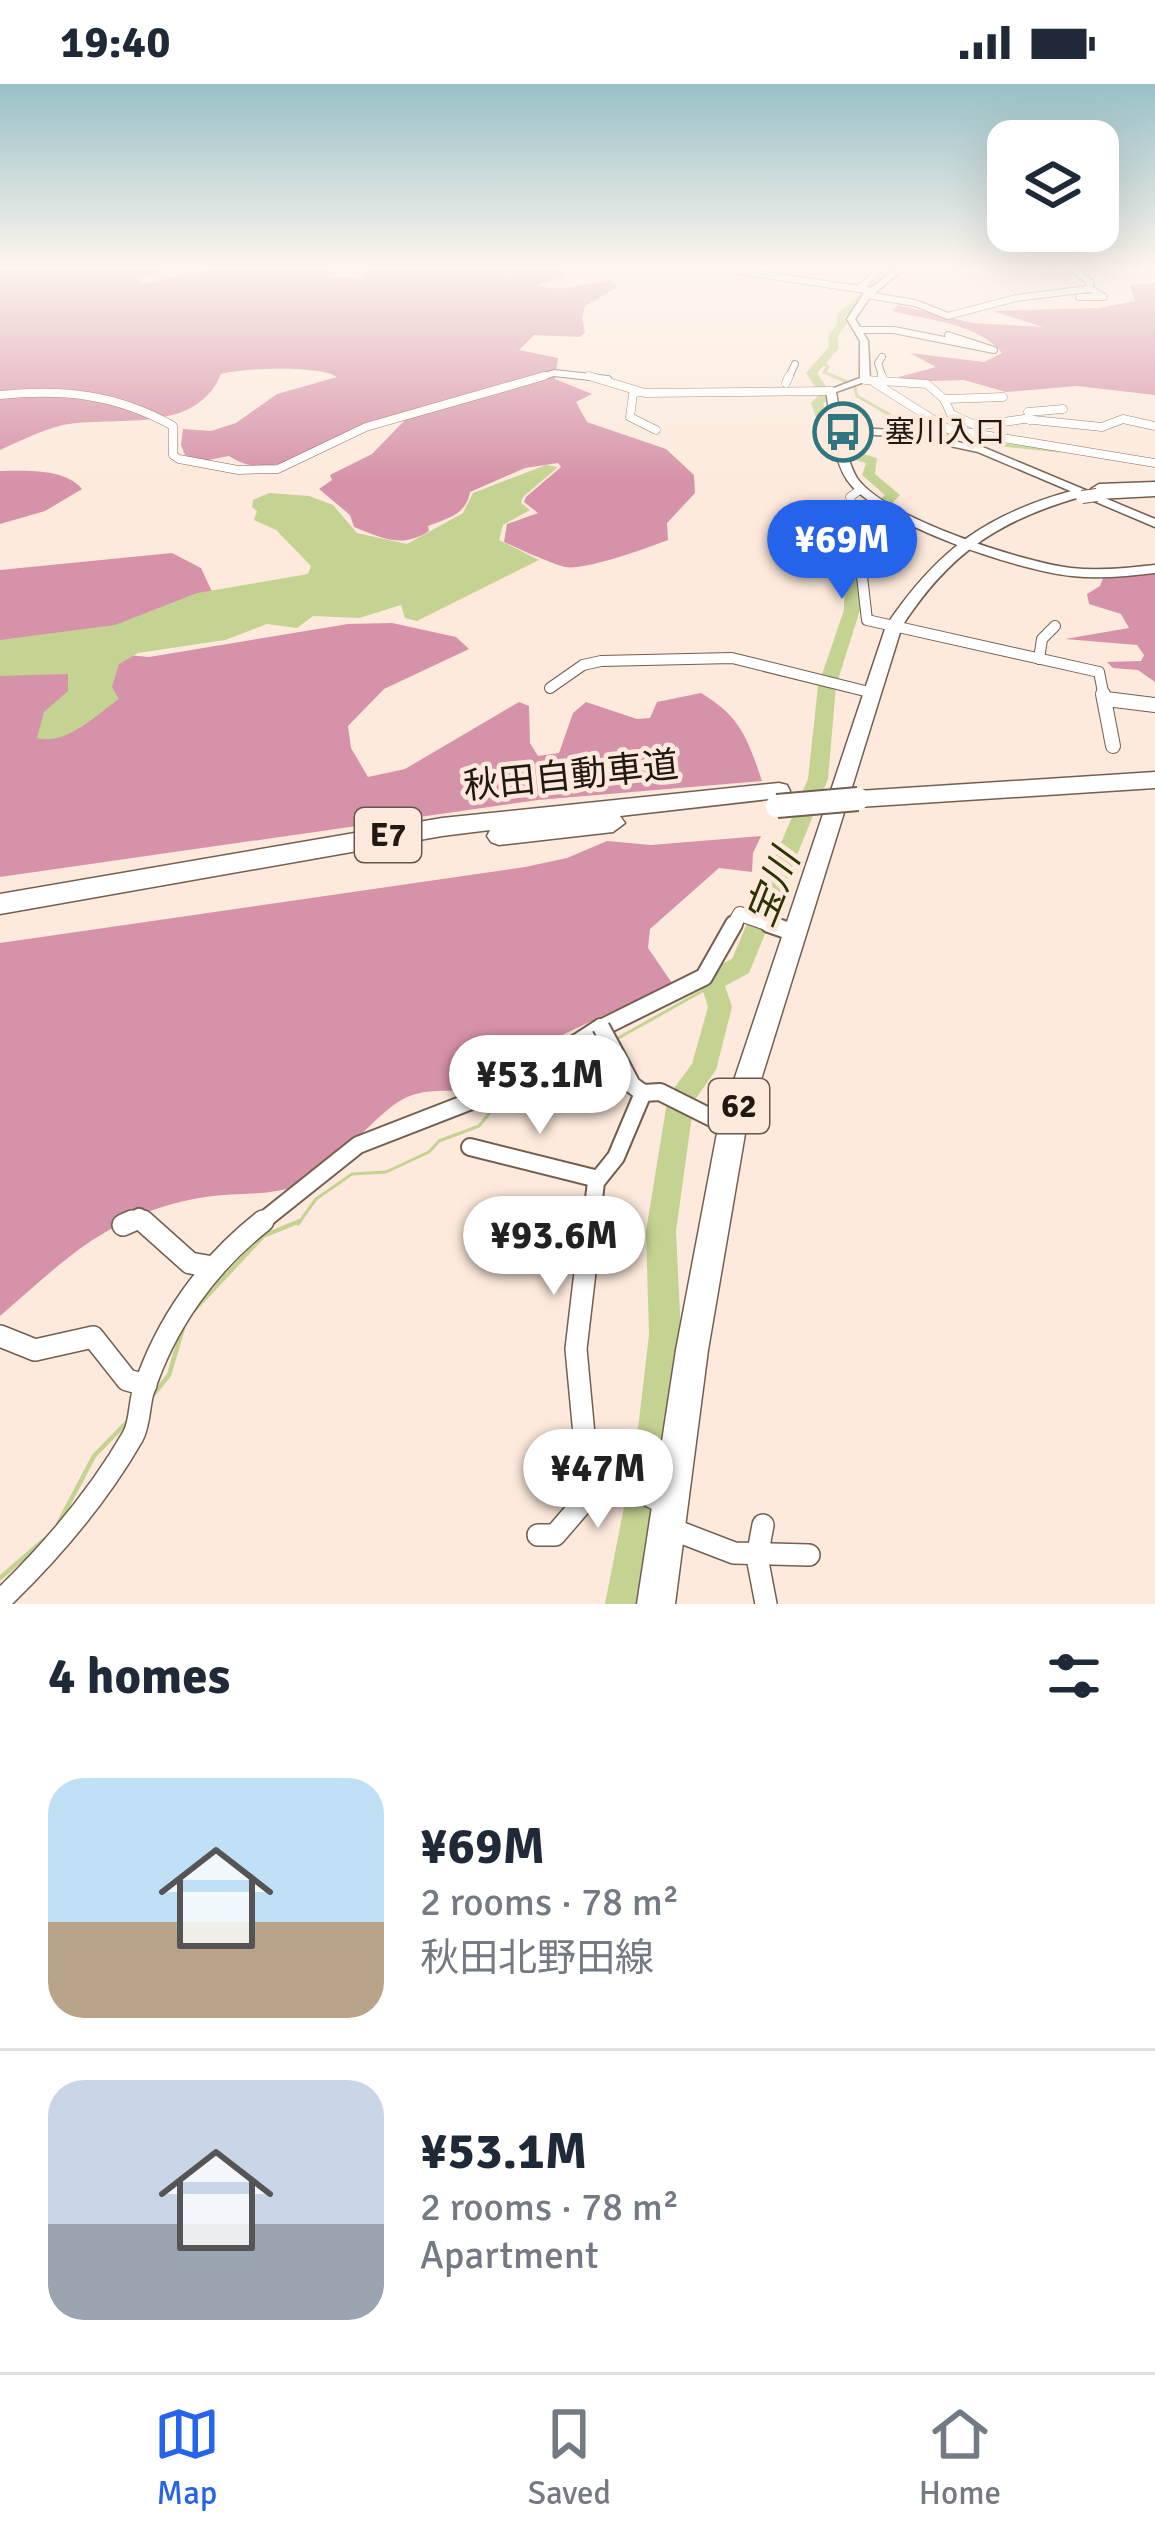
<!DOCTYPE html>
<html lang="en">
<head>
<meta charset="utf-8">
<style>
	:root { --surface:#fff; --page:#f6f6f7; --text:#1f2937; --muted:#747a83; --line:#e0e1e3; --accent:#2563eb }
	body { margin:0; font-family:Signika,"Noto Sans JP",sans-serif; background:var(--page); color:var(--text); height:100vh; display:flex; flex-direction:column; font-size:45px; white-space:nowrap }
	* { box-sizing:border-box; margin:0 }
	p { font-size:39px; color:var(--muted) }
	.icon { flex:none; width:66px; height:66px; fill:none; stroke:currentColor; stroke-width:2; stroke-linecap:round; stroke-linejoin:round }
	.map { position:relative; height:1520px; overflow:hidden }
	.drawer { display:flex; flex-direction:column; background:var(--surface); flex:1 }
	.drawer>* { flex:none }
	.tools { position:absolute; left:987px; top:36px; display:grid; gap:24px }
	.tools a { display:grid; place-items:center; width:132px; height:132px; border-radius:24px; background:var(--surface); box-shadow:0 12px 48px #0002; font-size:60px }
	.price { position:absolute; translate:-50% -102px; padding:0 27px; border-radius:42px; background:#fff; color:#222; font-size:39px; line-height:78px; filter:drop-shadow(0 3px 6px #0008) }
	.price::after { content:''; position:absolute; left:50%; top:72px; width:36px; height:27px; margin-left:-18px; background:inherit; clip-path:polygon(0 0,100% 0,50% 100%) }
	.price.current { background:var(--accent); color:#fff }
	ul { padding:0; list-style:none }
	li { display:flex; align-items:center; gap:36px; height:300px; padding:0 48px }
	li+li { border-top:3px solid var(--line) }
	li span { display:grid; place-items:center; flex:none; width:336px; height:240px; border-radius:36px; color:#555 }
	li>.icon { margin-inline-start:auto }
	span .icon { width:144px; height:144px; fill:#fffc; stroke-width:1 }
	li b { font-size:51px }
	h2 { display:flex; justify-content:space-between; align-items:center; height:144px; padding:0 48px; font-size:51px }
	.status { display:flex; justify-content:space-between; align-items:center; height:84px; padding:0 60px; background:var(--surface); direction:ltr }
	.status svg { height:33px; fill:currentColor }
	.dock { display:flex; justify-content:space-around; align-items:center; height:168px; border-top:3px solid var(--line); background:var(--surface); font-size:33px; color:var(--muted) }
	.dock a { display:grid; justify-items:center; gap:6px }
	.dock .current { color:var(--accent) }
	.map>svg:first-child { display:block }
	.forest { fill:#d692a8 }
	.water { fill:#c4d392 }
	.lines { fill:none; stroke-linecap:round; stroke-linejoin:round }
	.stream-far1 { stroke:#c4d392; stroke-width:3 }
	.stream { stroke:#c4d392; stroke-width:4.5 }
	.river { fill:#c4d392; fill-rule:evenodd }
	.street-far5-casing { stroke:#735f50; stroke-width:8 }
	.street-far4-casing { stroke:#735f50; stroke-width:9 }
	.street-far3-casing { stroke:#735f50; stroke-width:12 }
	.street-far2-casing { stroke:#735f50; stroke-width:16 }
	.street-far1-casing { stroke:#735f50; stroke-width:20 }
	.street-casing { stroke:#735f50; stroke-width:24 }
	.secondary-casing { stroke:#735f50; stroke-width:3 }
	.primary-casing { stroke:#735f50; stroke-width:3 }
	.highway-casing { stroke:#735f50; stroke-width:3 }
	.street-far5 { stroke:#fff; stroke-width:6 }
	.street-far4 { stroke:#fff; stroke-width:8 }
	.street-far3 { stroke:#fff; stroke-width:10 }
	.street-far2 { stroke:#fff; stroke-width:14 }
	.street-far1 { stroke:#fff; stroke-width:16 }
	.street { stroke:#fff; stroke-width:21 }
	.secondary { fill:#fff; fill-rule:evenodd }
	.primary { fill:#fff; fill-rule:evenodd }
	.highway { fill:#fff; fill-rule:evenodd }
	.street-bridge-casing { stroke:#735f50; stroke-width:20; stroke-linecap:butt }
	.primary-bridge-casing { stroke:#735f50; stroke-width:14; stroke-linecap:butt }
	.highway-bridge-casing { stroke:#735f50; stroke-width:26; stroke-linecap:butt }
	.street-bridge { stroke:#fff; stroke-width:16 }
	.primary-bridge { stroke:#fff; stroke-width:12 }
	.highway-bridge { stroke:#fff; stroke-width:22 }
	.labels { text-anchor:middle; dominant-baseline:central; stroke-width:9; stroke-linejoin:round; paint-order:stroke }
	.far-poi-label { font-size:30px; fill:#201811; stroke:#fdeadc; text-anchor:start }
	.shield { fill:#fdeadc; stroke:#62574e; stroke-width:3 }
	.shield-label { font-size:33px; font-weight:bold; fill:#201811 }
	.street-label { font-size:36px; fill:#201811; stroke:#fdeadc }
	.water-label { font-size:39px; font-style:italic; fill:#2b3301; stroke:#fdeadc }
</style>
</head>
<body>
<div class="status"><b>19:40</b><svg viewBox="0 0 49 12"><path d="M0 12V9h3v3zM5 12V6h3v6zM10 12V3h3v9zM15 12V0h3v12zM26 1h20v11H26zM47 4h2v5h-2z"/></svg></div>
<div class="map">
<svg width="1155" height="1520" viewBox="0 0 1155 1520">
	<rect width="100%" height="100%" fill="#fdeadc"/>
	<g class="forest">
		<path d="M0,185H169L137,196L142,200L209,185H333L328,193L363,194L361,185H568L564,192L536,202L561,205L609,196L618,203L585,222L582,235L585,248L580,253L534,251L519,266L558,274L555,295L592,310L576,318L587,338L666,365L694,391L695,409L667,439L668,456C647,464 584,487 565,483C552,480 519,465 504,458L507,440L538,429L524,418L526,413L561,383L558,379L525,384L470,408C466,431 448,434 428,442L429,447C402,465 382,454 354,443L350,431L319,405L332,396L330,391L372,370L405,336C341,325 288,411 229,372L203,377L185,371L181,361L183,345L211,347L236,339L277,310L337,293C321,281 242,284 221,290C196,352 113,331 63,341C42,346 20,357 0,366Z"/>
		<path d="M1155,199V311L1077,302L1006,308L964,296L903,298L899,293L936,283L910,269L984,278L1002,269C978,239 927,236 892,227L898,221L972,239L1043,243L993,227L1099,224L1135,217L1130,201Z"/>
		<path d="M0,387C25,387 65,384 82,405L45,427L0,440Z"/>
		<path d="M172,469L201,484L213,510L105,569L149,573L348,540L392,539L456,553L469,565L384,605L348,642L351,664L368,693L405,685L519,618L529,622L530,659L538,672L559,669L573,629L586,618L637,635L650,634L657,618L701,609C740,632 748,655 762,697L538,716L0,793V486Z"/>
		<path d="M1155,490V598L1138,586L1113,584L1107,578L1141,577L1144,571L1137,561L1065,555L1129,544L1121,530L1089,520L1087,510L1100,502L1103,494Z"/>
		<path d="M761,752L753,769L752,788L719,784L650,845L648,864L672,899L556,954L493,1009C397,1002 408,1008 341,1069C330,1079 319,1093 305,1099C272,1113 240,1108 205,1113C110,1129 69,1172 0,1232V859L525,783L567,774L607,757L651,761Z"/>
	</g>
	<path class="water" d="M546,381L558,383L523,413L521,419L530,426L503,441L499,456L539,476L417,537L405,534L401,521L359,534L313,532L297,544L267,540L225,556L138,569L119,580L112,603L119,615C96,631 66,662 37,654L44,628L68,607V590L0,592V556L115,541L197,509L308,490L311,482L276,446L254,436L257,427L252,423L253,416L269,409L309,412L333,421L357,449L407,460L463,429L473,409Z"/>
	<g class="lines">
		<g class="stream-far1">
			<path d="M823,278L828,283L824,288L854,301L857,312L911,343L984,359L1059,367"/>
			<path d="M613,957L713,901"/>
			<path d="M298,1140L316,1115L352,1090L386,1088L429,1068L439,1057L479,1042L497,1020L566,993L605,962"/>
		</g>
		<g class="stream">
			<path d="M194,1226L263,1152L300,1137"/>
			<path d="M153,1311L169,1291L183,1244"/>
			<path d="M58,1440L94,1372L130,1335"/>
			<path d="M0,1494L44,1456"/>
		</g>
		<path class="river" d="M888,185H897L845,233L847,240L838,252L839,264L817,289L832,311L823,320L830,339L828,349L837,362L877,374L875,390L900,411L880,431L851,443L859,455L860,526L836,602L828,695L749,889L725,902L732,923L716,986L694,1017L676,1147L681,1251L670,1362L643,1520H605L636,1362L649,1251L646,1147L668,1012L692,980L708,923L701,901L711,885L732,875L808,695L818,602L844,526L845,455L836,441L870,425L885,411L862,391L866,379L829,368L816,349L818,339L811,319L820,310L806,289L829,263L828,252L837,240V230Z"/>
		<defs>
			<g id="street-far5">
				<path d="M739,187L873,207"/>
				<path d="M859,205L878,187"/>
				<path d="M867,211L915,219L948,232L1016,214L1088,205L1091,199L1073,185"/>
				<path d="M1079,213H1104L1089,204"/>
				<path d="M861,246H894L994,266L948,251"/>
				<path d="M882,273L878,279L883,295"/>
				<path d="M534,295L554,289L608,295"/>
				<path d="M788,295L795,280"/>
			</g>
			<g id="street-far4">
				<path d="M589,292L645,309L831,307"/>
				<path d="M882,292L884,298"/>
				<path d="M865,296L927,300L944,315L951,330L977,342L1024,335L1102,343L1123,335L1155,342"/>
				<path d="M786,299L789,292"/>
				<path d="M875,299L948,345L1155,379"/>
				<path d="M639,308L633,310L630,333L656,346"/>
				<path d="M0,311C64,305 116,310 173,342V371L179,375L238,386L278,385L366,343L544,292"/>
				<path d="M947,315L1003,313"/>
				<path d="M1030,336L1028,328L1063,325"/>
				<path d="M855,434L850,413L861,405"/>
			</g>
			<g id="street-far3">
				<path d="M855,431L867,536L1099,588L1104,613"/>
				<path d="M1039,575L1042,555L1055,542"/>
				<path d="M550,604L583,581L601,577L732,574L869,608"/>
			</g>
			<g id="street-far2">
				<path d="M1103,610L1113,662"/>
				<path d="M1106,615L1155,621"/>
				<path d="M733,843L740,830L778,843"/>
			</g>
			<g id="street-far1">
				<path d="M769,840L792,848"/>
				<path d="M597,946L704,893L734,840"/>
				<path d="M643,1009L660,1008L732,1044"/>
				<path d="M470,1063L598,1095"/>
				<path d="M126,1140L139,1133L146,1140"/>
				<path d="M259,1140L358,1061L510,1002L601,943"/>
				<path d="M591,1140L596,1098L616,1073L643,1009L632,1001L613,965"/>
			</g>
			<g id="street">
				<path d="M143,1137L190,1179L213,1183"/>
				<path d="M591,1137L576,1265L586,1372L591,1384L666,1420"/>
				<path d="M123,1141L132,1137"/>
				<path d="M0,1252L35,1266L93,1253L127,1296L146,1301"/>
				<path d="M763,1441L757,1473L766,1520"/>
				<path d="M669,1444L734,1469L809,1471"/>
				<path d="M538,1451H555L580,1422L586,1375"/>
				<path d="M0,1517C50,1469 98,1413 133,1352C140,1339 139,1322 143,1308C165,1240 207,1181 263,1137"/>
			</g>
			<path id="secondary" d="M896,185H904L870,213L855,235L868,257L870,296L836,308L842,343L908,347L985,364L1155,435V443L978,368L908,353L843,349C846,364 849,381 857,394C885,434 1022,478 1071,484C1099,487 1127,484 1155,481V489C1128,492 1100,495 1072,492C1020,487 877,440 847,396C831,371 831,335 826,307L860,294V257L847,235L864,209Z"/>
			<g id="primary">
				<path d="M1155,404V412L1097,415L1090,411L1097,407Z"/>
				<path d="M1075,406L1080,407V413C997,437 949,470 902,542L746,1044L708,1266L675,1520H637L676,1266L718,1044L886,542C937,466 986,430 1075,406Z"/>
			</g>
			<g id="highway">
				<path d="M1155,398V406L1099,410L1091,405L1099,400Z"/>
				<path d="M1155,688V704L858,723L847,715L858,707Z"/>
				<path d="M779,699L787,701L790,707L787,713L620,732L625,739L613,748L499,761L491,758L487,752L490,746L442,752L0,830V810L442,734Z"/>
			</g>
		</defs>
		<use href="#street-far5" class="street-far5-casing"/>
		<use href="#street-far4" class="street-far4-casing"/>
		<use href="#street-far3" class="street-far3-casing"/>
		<use href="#street-far2" class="street-far2-casing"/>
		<use href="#street-far1" class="street-far1-casing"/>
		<use href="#street" class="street-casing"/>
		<use href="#secondary" class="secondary-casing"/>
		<use href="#primary" class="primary-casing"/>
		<use href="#highway" class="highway-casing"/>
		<use href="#street-far5" class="street-far5"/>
		<use href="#street-far4" class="street-far4"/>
		<use href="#street-far3" class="street-far3"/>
		<use href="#street-far2" class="street-far2"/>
		<use href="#street-far1" class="street-far1"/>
		<use href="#street" class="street"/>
		<use href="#secondary" class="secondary"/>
		<use href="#primary" class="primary"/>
		<use href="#highway" class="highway"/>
		<defs>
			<path id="street-bridge" d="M601,943L613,965"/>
			<path id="primary-bridge" d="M1082,413L1097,411"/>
			<path id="highway-bridge" d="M777,722L858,715"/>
		</defs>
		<use href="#street-bridge" class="street-bridge-casing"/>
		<use href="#primary-bridge" class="primary-bridge-casing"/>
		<use href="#highway-bridge" class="highway-bridge-casing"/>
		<use href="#street-bridge" class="street-bridge"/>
		<use href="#primary-bridge" class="primary-bridge"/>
		<use href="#highway-bridge" class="highway-bridge"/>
	</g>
	<linearGradient id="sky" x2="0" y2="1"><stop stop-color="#99c0c6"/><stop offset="0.46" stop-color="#fef6ef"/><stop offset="1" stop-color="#fef6ef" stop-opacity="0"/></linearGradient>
	<rect width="1155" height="398" fill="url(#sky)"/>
	<defs>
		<symbol id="bus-ring" viewBox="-11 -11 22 22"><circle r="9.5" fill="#fdeadc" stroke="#2f7681" stroke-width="1.5"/><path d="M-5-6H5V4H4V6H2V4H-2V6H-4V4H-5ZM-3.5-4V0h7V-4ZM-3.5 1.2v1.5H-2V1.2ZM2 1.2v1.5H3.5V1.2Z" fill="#2f7681"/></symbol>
	</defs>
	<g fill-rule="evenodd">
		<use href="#bus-ring" x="810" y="315" width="66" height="66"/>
	</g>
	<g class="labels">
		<g class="far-poi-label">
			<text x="885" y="348">塞川入口</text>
		</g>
		<g class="shield">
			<rect x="355" y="724" width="66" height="54" rx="9"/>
			<rect x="709" y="995" width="60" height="54" rx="9"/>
		</g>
		<g class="shield-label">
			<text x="388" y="751">E7</text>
			<text x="739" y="1022">62</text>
		</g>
		<g class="street-label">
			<text transform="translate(571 692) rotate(-6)">秋田自動車道</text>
		</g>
		<g class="water-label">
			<text transform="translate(773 804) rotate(-68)">宝川</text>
		</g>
	</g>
</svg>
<div class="tools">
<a><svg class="icon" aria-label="layers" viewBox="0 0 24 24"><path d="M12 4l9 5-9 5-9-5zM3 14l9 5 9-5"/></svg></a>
</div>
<b class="price current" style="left:842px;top:518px">¥69M</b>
<b class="price" style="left:540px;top:1053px">¥53.1M</b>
<b class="price" style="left:554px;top:1214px">¥93.6M</b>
<b class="price" style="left:598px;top:1447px">¥47M</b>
</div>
<section class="drawer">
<h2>4 homes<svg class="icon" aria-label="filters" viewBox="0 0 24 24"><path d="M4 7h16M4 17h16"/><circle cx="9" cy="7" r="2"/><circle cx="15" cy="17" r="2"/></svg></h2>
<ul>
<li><span style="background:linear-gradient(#bfe0f5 60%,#b9a48a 0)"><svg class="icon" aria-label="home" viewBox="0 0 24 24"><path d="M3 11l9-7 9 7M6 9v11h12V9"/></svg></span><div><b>¥69M</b><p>2 rooms · 78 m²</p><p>秋田北野田線</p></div></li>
<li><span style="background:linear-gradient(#c9d6e8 60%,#9aa5b1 0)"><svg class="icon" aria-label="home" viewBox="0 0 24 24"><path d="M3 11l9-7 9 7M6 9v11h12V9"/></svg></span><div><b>¥53.1M</b><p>2 rooms · 78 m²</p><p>Apartment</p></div></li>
</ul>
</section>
<nav class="dock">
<a class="current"><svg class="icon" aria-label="map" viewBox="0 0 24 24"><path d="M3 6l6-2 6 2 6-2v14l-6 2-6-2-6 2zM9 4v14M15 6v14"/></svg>Map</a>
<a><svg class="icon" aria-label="saved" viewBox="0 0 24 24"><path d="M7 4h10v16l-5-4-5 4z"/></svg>Saved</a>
<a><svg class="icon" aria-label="home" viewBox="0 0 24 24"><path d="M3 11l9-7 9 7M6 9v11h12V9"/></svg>Home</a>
</nav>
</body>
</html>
